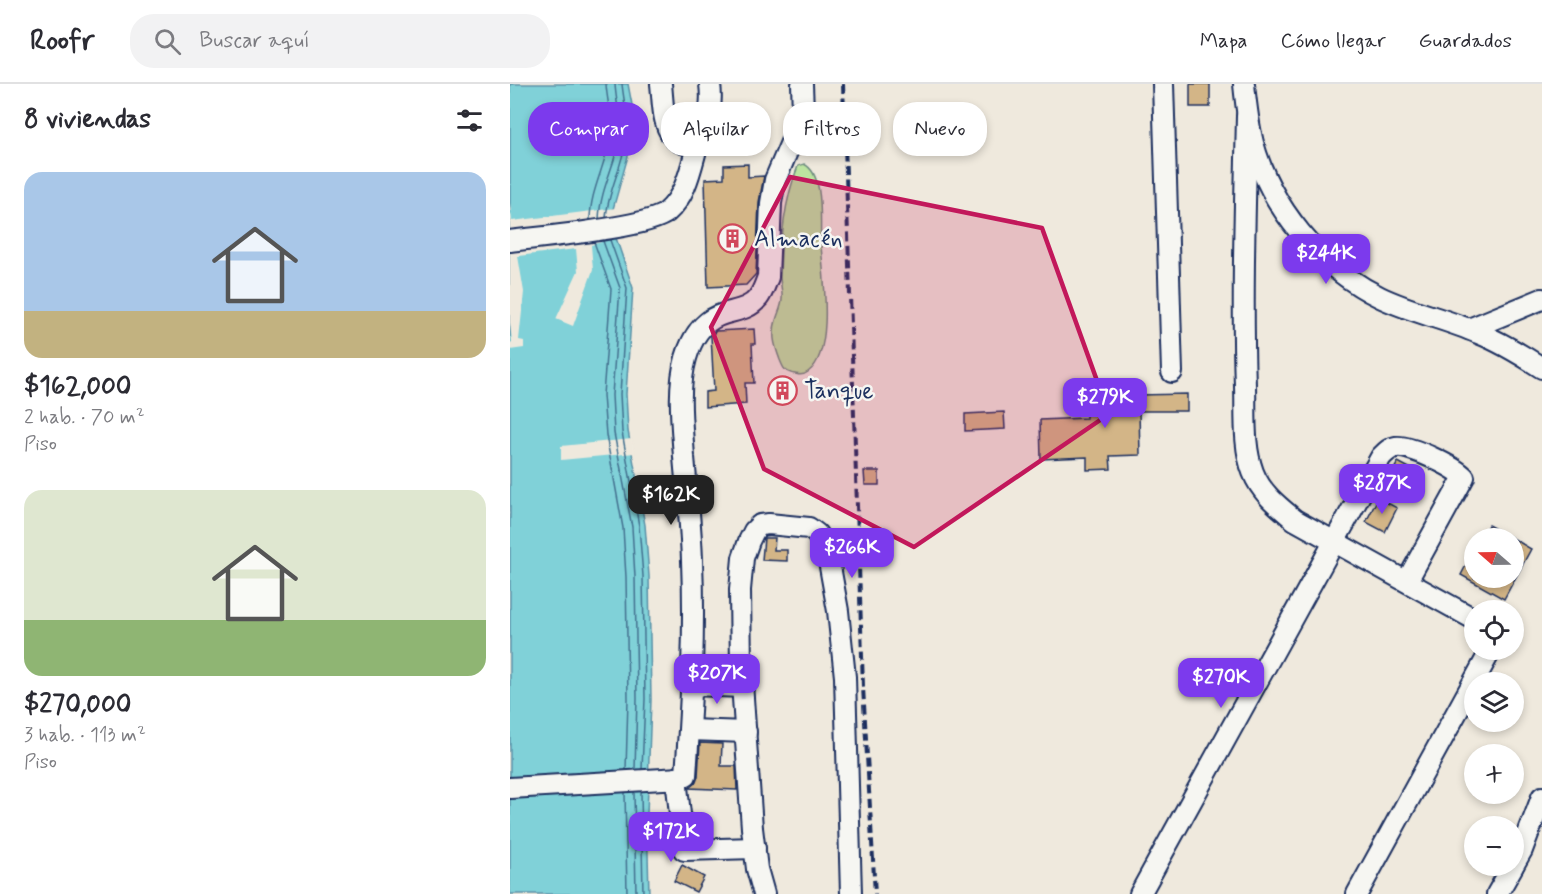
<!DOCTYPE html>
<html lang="es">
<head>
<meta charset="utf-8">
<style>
	:root { --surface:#fff; --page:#f2f2f3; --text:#2b2b33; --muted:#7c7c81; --line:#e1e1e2; --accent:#7c3aed }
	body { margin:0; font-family:Mynerve,sans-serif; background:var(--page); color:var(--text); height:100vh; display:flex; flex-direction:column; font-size:22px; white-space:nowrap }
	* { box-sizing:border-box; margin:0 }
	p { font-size:20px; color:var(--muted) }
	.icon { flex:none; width:33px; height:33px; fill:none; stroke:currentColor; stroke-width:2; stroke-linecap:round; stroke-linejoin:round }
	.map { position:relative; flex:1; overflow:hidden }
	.panel { display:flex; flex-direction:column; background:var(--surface); width:510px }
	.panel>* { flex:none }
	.top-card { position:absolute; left:18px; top:18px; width:570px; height:54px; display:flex; gap:12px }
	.needle { width:39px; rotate:290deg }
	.buttons { position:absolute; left:954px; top:444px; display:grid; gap:12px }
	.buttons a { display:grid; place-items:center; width:60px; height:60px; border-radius:50%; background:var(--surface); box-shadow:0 3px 9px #0003; font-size:30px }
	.price { position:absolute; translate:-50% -51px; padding:0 14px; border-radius:12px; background:var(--accent); color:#fff; font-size:20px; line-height:39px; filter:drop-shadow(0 2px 3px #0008) }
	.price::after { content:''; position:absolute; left:50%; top:36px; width:18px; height:14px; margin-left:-9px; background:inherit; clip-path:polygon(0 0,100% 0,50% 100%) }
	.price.current { background:#222; color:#fff }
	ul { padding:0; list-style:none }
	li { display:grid; align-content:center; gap:12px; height:318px; padding:0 24px }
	li span { display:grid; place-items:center; height:186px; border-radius:18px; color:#555 }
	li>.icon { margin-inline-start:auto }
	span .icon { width:108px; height:108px; fill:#fffc; stroke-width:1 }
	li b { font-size:26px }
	h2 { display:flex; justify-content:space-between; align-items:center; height:72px; padding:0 24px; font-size:26px }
	.pill { padding:0 21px; border-radius:24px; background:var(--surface); box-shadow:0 3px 9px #0003; font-size:21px; line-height:54px }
	.pill.current { background:var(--accent); color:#fff }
	header { display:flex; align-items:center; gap:36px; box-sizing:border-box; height:84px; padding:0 30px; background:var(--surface); border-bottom:2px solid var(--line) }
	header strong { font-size:28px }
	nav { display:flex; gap:33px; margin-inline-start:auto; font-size:21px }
	.search { width:420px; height:54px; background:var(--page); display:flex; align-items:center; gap:15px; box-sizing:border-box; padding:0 21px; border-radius:24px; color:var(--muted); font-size:22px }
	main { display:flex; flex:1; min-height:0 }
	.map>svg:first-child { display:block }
	.green { fill:#bce4a0; stroke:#6c8a7f; stroke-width:1.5 }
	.water { fill:#80d1d8; stroke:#5890a7; stroke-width:1.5 }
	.pier { fill:#efe9dd }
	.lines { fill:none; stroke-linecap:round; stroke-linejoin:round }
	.shore { stroke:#43708f; stroke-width:1.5 }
	.building { fill:#d3b587; stroke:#1b2f5e; stroke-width:1.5 }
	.minor-casing { stroke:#1b2f5e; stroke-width:24 }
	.minor { stroke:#f6f6f2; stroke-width:20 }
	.rail { stroke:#1b2f5e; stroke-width:4; stroke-dasharray:9 4.5; stroke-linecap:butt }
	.marked { fill:#c2185b; fill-opacity:0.2; stroke:#c2185b; stroke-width:4.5; stroke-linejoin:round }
	.labels { text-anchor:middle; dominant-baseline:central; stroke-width:5; stroke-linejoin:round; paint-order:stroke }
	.poi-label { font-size:24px; fill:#1b2f5e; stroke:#f6f6f2; text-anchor:start }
</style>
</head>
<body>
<header>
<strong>Roofr</strong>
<div class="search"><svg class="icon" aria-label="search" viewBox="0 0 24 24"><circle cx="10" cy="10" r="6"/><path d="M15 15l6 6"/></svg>Buscar aquí</div>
<nav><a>Mapa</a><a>Cómo llegar</a><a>Guardados</a></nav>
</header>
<main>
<section class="panel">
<h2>8 viviendas<svg class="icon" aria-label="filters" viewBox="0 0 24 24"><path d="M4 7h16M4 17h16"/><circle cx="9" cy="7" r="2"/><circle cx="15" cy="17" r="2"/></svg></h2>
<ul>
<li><span style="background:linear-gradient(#a9c7e8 75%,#c2b280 0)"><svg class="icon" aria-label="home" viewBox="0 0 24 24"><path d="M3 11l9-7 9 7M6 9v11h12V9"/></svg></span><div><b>$162,000</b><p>2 hab. · 70 m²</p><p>Piso</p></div></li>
<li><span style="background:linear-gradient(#dfe7d0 70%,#8fb573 0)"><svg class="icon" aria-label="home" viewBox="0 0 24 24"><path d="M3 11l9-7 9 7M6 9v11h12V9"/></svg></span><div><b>$270,000</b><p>3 hab. · 113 m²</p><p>Piso</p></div></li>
</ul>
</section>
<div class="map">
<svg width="1032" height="810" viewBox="0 0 1032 810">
	<rect width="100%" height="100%" fill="#efe9dd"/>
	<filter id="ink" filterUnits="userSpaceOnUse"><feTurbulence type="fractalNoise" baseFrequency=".0167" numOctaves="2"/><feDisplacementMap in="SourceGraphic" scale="12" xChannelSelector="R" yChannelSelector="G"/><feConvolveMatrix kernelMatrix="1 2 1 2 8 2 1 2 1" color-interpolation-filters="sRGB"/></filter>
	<g filter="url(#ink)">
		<path class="green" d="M294,80C316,91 309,140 311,161C313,190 325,269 298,288C293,292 288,291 281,289C274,287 273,283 270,276C264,260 261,250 267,233C269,227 272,221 272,215C273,208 270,200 270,193C271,154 274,118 288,82Z"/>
		<path class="water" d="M0,0H118L123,26L122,58L103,125L104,148L123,204L116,310L118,347L135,441L139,492L141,616L137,731L139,810H0Z"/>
		<g class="pier">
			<path d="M0,119L2,137L106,124L105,134L109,153L81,161L83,186L63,242L46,235L68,187L66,165L8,172L14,208L9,256L14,257V264L0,266V259L2,258L0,239Z"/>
			<path d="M122,355L125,369L51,376V362Z"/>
		</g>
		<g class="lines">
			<g class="shore">
				<path d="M96,134C98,107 112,83 116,56C119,37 114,19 112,0"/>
				<path d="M89,135C90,107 104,83 109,57C112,37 106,19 105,0"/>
				<path d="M80,136C80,107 96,81 100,52C103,34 97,18 96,0"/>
				<path d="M100,156L117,204L110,310L112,348L129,442L133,492L135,615L132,685"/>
				<path d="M93,157L110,204L102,311L104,349L122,443L125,493L127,615L125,685"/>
				<path d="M84,158L101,205L93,311L96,351L113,444L116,493L118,615L116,686"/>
				<path d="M124,708L126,810"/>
				<path d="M131,708L133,810"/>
				<path d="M115,709L117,810"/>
			</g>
		</g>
		<g class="building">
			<rect x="680" y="0" width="20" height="23"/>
			<path d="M238,80V93L254,92L249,118L246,190L236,201L198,203L195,95L214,94V81Z"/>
			<path d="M244,245L245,260H242L244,299H235L236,320L195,323V308L204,307L201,252L206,247Z"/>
			<circle cx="273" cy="307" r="10"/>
			<path d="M628,309V311L677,310V327H629L630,371L600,372L601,385L577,386V373L531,375L530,336L576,334V324L599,323V310Z"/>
			<path d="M494,328L495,345L455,347V330Z"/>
			<path d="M888,378L907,388L896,407L878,397Z"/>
			<path d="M354,387H369V401H355Z"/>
			<path d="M868,414L887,424L875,448L856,438Z"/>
			<path d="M978,441L1002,454H971Z"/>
			<path d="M254,454H265L264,466H277V477L252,476Z"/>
			<path d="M1004,455L1021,465L994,515L951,491L964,466V494H1004Z"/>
			<path d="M190,659L212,660L211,682H226L227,706L179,704L186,698L188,692Z"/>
			<path d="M172,781L194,793L186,808L164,797Z"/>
		</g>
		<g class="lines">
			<defs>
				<g id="minor">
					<path d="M151,0C153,16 152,47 167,56C173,60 180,61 186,63"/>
					<path d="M653,0L662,288"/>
					<path d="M734,0C736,20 738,39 743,59C760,122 810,184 870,213C901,228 936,235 968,249C991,258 1012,271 1032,284"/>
					<path d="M737,32C735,122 732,212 735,302C736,330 733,362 743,388C751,409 768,422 785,436L964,535"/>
					<path d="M0,157C31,153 138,144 157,128C175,112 180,88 186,66C193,38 204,33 200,0"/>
					<path d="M959,245L1032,215"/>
					<path d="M182,601L233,603"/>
					<path d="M180,646L236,648"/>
					<path d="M166,694L174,766L245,764"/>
					<path d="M0,704L170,694L176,691C181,620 185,549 182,477C181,443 177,408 174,373C172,341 167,306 176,274C181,257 191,239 208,232C222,226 238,227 248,214C253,208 255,200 258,193L261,119L265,96L291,35L293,27L292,0"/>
					<path d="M1004,780L1012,766L1032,713"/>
					<path d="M254,810L247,785L242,744L231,585L230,506L233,474L239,457L244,447L250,441L259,440L299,444L307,450L312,459L319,477L328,527L335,593L341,810"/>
					<path d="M630,810L871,373C876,368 879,364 886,363C900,361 945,383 954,393L897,497"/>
					<path d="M847,810L981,566"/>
					<path d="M987,810L1003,782"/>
				</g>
			</defs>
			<use href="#minor" class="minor-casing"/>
			<use href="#minor" class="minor"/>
			<path class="rail" d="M333,0L353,603L365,810"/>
		</g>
	</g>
	<path class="marked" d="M280,93L532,144L599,330L404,463L254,385L201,243Z"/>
	<defs>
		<symbol id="building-ring" viewBox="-11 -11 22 22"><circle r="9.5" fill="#f6f6f2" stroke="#d1495b" stroke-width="1.5"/><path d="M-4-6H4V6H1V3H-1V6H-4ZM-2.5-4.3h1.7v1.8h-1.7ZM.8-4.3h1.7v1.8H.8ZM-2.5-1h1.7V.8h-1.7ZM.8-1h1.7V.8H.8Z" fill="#d1495b"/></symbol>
	</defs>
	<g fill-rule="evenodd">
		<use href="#building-ring" x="206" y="138" width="33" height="33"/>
		<use href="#building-ring" x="256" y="290" width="33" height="33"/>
	</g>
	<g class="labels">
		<g class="poi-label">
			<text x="244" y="155">Almacén</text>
			<text x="294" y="307">Tanque</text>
		</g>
	</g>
</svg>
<div class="buttons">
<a><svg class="needle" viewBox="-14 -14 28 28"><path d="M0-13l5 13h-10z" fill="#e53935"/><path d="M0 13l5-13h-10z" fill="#7c7c81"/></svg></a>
<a><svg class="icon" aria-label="locate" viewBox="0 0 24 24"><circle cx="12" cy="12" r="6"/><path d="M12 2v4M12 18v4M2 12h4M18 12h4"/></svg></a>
<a><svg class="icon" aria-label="layers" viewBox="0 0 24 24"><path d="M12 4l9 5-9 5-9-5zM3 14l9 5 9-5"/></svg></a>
<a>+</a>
<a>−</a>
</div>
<b class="price" style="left:816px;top:201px">$244K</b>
<b class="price" style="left:595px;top:345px">$279K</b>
<b class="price" style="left:872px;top:431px">$287K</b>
<b class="price current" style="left:161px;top:442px">$162K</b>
<b class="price" style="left:342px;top:495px">$266K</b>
<b class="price" style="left:207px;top:621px">$207K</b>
<b class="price" style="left:711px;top:625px">$270K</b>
<b class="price" style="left:161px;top:779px">$172K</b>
<div class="top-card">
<a class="pill current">Comprar</a>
<a class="pill">Alquilar</a>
<a class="pill">Filtros</a>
<a class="pill">Nuevo</a>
</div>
</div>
</main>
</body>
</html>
